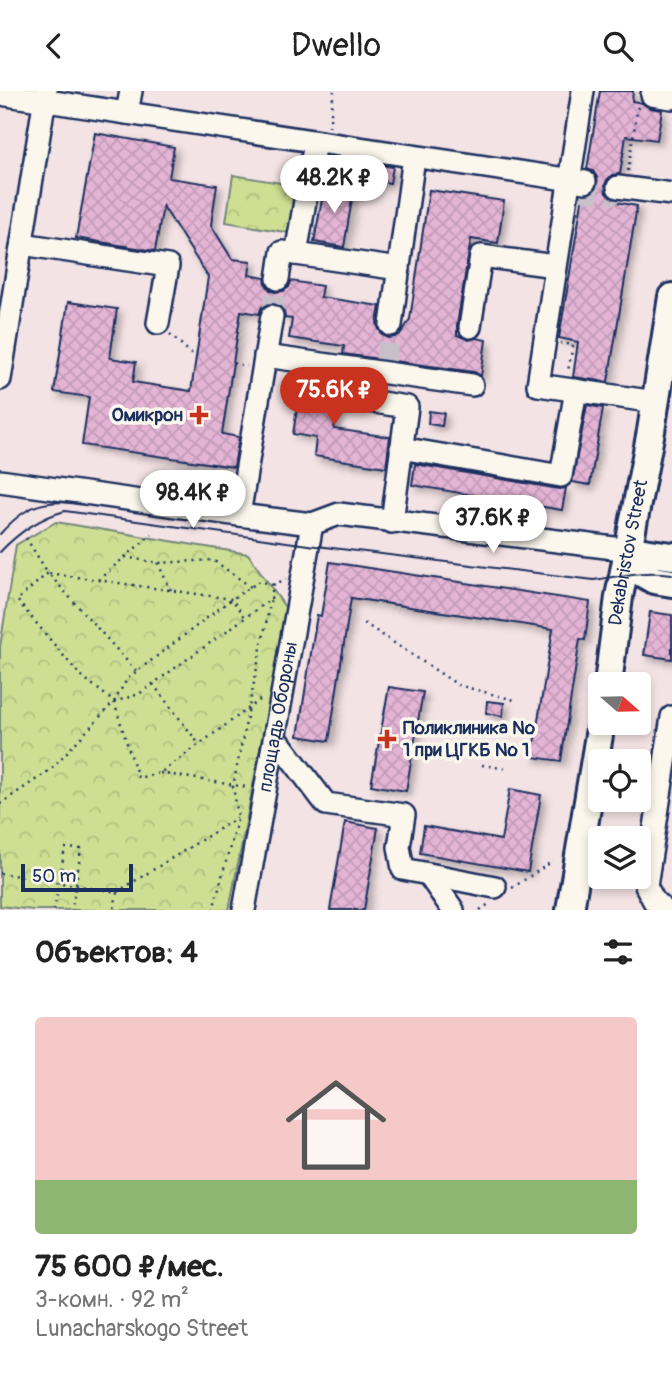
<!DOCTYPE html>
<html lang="ru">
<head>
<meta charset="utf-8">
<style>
	:root { --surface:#fff; --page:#f2f2f2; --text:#222; --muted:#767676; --line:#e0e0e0; --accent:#c8321e }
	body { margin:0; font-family:Pangolin,sans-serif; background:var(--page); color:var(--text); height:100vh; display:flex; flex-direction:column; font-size:26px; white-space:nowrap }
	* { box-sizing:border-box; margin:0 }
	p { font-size:23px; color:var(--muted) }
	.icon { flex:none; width:38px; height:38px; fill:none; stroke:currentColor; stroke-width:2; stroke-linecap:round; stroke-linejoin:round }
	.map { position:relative; height:819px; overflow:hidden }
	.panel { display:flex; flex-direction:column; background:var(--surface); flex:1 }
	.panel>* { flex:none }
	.needle { width:46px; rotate:110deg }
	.buttons { position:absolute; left:588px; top:581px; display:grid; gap:14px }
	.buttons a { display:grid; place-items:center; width:63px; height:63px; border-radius:7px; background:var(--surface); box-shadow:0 4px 10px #0003; font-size:35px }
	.scale { position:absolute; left:21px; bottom:18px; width:112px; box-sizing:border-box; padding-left:7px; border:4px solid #1b2f5e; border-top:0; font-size:19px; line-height:24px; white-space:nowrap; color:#1b2f5e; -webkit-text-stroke:5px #fbf7ec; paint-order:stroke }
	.price { position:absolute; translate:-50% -60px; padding:0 16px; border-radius:24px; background:#fff; color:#222; font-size:23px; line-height:46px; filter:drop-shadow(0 2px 4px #0008) }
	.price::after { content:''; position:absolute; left:50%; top:42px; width:21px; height:16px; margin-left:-10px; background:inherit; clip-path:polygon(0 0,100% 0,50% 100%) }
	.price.selected { background:var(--accent); color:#fff }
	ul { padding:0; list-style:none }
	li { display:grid; align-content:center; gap:14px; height:371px; padding:0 35px }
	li+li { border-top:2px solid var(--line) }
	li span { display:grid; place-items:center; height:217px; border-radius:7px; color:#555 }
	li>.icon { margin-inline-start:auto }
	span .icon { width:126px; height:126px; fill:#fffc; stroke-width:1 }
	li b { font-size:30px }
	h2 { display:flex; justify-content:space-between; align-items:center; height:84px; padding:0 35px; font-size:30px }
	header { display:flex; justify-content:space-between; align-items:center; height:91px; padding:0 35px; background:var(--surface); font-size:32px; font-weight:600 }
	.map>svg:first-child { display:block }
	.forest { fill:url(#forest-crowns); stroke:#748778; stroke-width:2 }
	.building { fill:url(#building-cross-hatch); stroke:#1b2f5e; stroke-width:2; filter:url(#shadow) }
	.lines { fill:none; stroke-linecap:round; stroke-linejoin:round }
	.minor-tunnel { stroke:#c9bfca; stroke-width:21; stroke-dasharray:21 10; stroke-linecap:butt }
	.minor-casing { stroke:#1b2f5e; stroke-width:26 }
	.major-casing { stroke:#1b2f5e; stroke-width:32 }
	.path { stroke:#1b2f5e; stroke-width:2.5; stroke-dasharray:2 5; stroke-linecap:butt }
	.minor { stroke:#fbf7ec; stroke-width:21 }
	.major { stroke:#fbf7ec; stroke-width:26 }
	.tram { stroke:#1b2f5e; stroke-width:2 }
	.poi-dot { fill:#c8321e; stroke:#fbf7ec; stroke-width:2.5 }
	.labels { text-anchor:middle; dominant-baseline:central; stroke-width:7; stroke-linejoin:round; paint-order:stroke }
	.poi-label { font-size:19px; font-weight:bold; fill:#1b2f5e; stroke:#fbf7ec; text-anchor:end }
	.street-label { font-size:19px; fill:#1b2f5e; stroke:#fbf7ec }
</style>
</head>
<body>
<header><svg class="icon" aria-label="back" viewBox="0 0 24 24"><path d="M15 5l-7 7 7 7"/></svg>Dwello<svg class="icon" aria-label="search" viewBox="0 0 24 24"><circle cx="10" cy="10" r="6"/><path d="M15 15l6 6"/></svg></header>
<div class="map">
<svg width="672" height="819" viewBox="0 0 672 819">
	<defs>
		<pattern id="forest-crowns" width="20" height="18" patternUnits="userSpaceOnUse" patternTransform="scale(1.75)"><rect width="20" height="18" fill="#cedf93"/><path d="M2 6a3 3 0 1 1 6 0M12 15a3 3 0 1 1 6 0" fill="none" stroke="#b0c081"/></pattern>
		<pattern id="building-cross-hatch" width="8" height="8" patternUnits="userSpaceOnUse" patternTransform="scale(1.75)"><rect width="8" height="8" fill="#e4b4d5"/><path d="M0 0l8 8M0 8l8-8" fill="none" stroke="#c39bb9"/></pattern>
		<filter id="shadow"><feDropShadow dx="4.5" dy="4.5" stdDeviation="3.5" flood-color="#0004"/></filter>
	</defs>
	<rect width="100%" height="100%" fill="#f4e3e5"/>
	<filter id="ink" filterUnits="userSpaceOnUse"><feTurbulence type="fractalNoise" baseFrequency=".0143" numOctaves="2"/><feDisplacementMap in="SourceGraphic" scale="14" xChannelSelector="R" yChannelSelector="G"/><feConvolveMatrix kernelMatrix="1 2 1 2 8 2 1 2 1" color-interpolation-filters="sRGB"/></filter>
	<g filter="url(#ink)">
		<g class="forest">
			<path d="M233,84L299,95L291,142L226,131Z"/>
			<path d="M56,431L248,463L287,519L229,819H33L0,815V556L16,454Z"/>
		</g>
		<g class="building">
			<path d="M600,0H633L632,10L642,12L650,17L662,19L657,49L626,45L620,83L612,84L607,89L605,94L606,102L611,107L616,109V111L637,115L608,291L573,286L578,251L559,247L583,104L590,103L595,100L598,94L597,86L593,80L587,78Z"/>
			<path d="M95,42L174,56L169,87L217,94L211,134L232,168L251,170L249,184L265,187L266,193L270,199L275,201L283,200L289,196L291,190L322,195L320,206L380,215L377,232L379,238L382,244L389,247L395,246L401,243L410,228L429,99L504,110L498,152L471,148L457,234V244L469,249L476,247L486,249L481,285L474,281L343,263L344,255L289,247L292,228L285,227L284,220L280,214L273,212L268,213L262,216L259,223L241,220L222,343L239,346L234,376L82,354L89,306L54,301L68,211L117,218L110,267L136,271L133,291L191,300L208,186L163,115L155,160L76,147Z"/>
			<path d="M369,72L393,76L390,92L367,88Z"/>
			<path d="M325,92L354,96L344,156L314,151Z"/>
			<path d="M302,286L341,292L334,338L390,346L386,376L314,365L316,347L293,343Z"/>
			<path d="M587,314L603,317L590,394L572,391Z"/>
			<path d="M429,320L444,322L442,335L428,333Z"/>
			<path d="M415,373L559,398L566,397L562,419L412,394Z"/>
			<path d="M330,471L590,511L585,549L580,548L561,670L532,666L553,538L351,507L329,650L298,645L317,524L321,525Z"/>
			<path d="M650,521L672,524V568L644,564Z"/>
			<path d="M389,596L423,601L406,700L371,694Z"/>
			<path d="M487,610L504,612L503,625L486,622Z"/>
			<path d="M510,698L541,704L528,781L420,762L424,735L501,749Z"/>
			<path d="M345,731L378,737L364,819H330Z"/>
		</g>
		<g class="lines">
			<g class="minor-tunnel">
				<path d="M585,91L587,100L612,103L618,96"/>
				<path d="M272,225L278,188"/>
				<path d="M385,273L391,234"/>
			</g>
			<defs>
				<g id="minor">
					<path d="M583,0L538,294L656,311"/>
					<path d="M0,3L585,91"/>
					<path d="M652,4L672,7"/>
					<path d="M127,22L131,0"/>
					<path d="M618,96L672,103"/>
					<path d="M22,153L168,175L158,232"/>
					<path d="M296,163L399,178"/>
					<path d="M278,188L282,161L296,163L315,51"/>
					<path d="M391,234L414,66"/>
					<path d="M470,236L481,165L555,175"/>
					<path d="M265,265L472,294"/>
					<path d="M0,288L46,0"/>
					<path d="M368,310L407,316L392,431"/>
					<path d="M401,357L561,385L576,299"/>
					<path d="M0,390L239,424L312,433L339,423L630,459"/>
					<path d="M239,424L272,225"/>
					<path d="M282,655L326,713L404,724L399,756L403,778L495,796"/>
					<path d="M428,783L453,819"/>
					<path id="s1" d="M244,819L312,433"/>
					<path d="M664,819L654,810L646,795L672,626"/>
				</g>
				<g id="major">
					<path d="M630,459L672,465"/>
					<path d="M626,474L642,482L654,489L672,492"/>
					<path id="s2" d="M608,593L619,506L651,340L672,206"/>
					<path d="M570,819L601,632"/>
				</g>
			</defs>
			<use href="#minor" class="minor-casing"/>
			<use href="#major" class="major-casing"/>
			<g class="path">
				<path d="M329,36L334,0"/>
				<path d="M628,80L638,14"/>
				<path d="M170,243L196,267"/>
				<path d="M560,252L573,254L568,280"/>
				<path d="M233,272L247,275"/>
				<path d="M26,447L48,482L17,509L78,582L114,611L138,687L160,682L264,606"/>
				<path d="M125,466L158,472L213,469L251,496"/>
				<path d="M158,472L171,500"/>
				<path d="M98,489L152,443"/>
				<path d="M364,532L458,594L518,610"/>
				<path d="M136,580L48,482L232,508L244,526"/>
				<path d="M153,593L199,653"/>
				<path d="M114,611L139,603L271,508L273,494L286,488"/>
				<path d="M482,674L508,678"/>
				<path d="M160,682L246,696"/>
				<path d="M0,713L50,679L114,611L127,588L136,581L232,508L260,490L273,494"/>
				<path d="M0,782L117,801L114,819"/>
				<path d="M512,797L553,770"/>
				<path d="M117,801L237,727"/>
				<path d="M54,819L65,757L81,758L72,819"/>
				<path d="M213,819L238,726L233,695L271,508"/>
				<path d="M480,819L489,813"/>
			</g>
			<use href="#minor" class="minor"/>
			<use href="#major" class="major"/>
			<g class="tram">
				<path d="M0,443C26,414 44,407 82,413"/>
				<path d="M0,461C18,442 39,427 65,420L308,454L594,489C621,485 645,479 672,483"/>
			</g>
		</g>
	</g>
	<g class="poi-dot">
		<path d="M195.5 313.5h7v7h7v7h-7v7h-7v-7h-7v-7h7z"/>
		<path d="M383.5 637.5h7v7h7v7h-7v7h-7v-7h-7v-7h7z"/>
	</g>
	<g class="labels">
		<g class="poi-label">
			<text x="183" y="324">Омикрон</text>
			<text x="403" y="637" text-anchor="start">Поликлиника №<tspan x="403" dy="22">1 при ЦГКБ № 1</tspan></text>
		</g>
		<g class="street-label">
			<text stroke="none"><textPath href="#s2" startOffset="133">Dekabristov Street</textPath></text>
			<text stroke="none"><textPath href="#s1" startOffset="196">площадь Обороны</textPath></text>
		</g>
	</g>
</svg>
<div class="buttons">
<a><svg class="needle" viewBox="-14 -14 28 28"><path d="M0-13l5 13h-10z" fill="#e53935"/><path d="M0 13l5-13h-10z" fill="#767676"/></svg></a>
<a><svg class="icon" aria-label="locate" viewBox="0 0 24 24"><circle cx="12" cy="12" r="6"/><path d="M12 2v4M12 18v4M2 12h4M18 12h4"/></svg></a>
<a><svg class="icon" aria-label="layers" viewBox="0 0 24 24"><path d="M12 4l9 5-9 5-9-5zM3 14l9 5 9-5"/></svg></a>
</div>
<div class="scale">50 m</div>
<b class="price" style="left:334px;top:124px">48.2K ₽</b>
<b class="price selected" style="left:334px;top:336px">75.6K ₽</b>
<b class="price" style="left:193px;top:439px">98.4K ₽</b>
<b class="price" style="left:493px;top:464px">37.6K ₽</b>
</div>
<section class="panel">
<h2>Объектов: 4<svg class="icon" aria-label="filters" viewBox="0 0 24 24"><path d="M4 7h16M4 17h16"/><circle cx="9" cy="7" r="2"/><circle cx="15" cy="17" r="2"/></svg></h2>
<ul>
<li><span style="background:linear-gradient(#f6c9c9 75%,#8fb573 0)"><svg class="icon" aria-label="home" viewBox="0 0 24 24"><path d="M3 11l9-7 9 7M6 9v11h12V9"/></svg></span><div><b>75 600 ₽/мес.</b><p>3-комн. · 92 m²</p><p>Lunacharskogo Street</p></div></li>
</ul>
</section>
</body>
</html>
